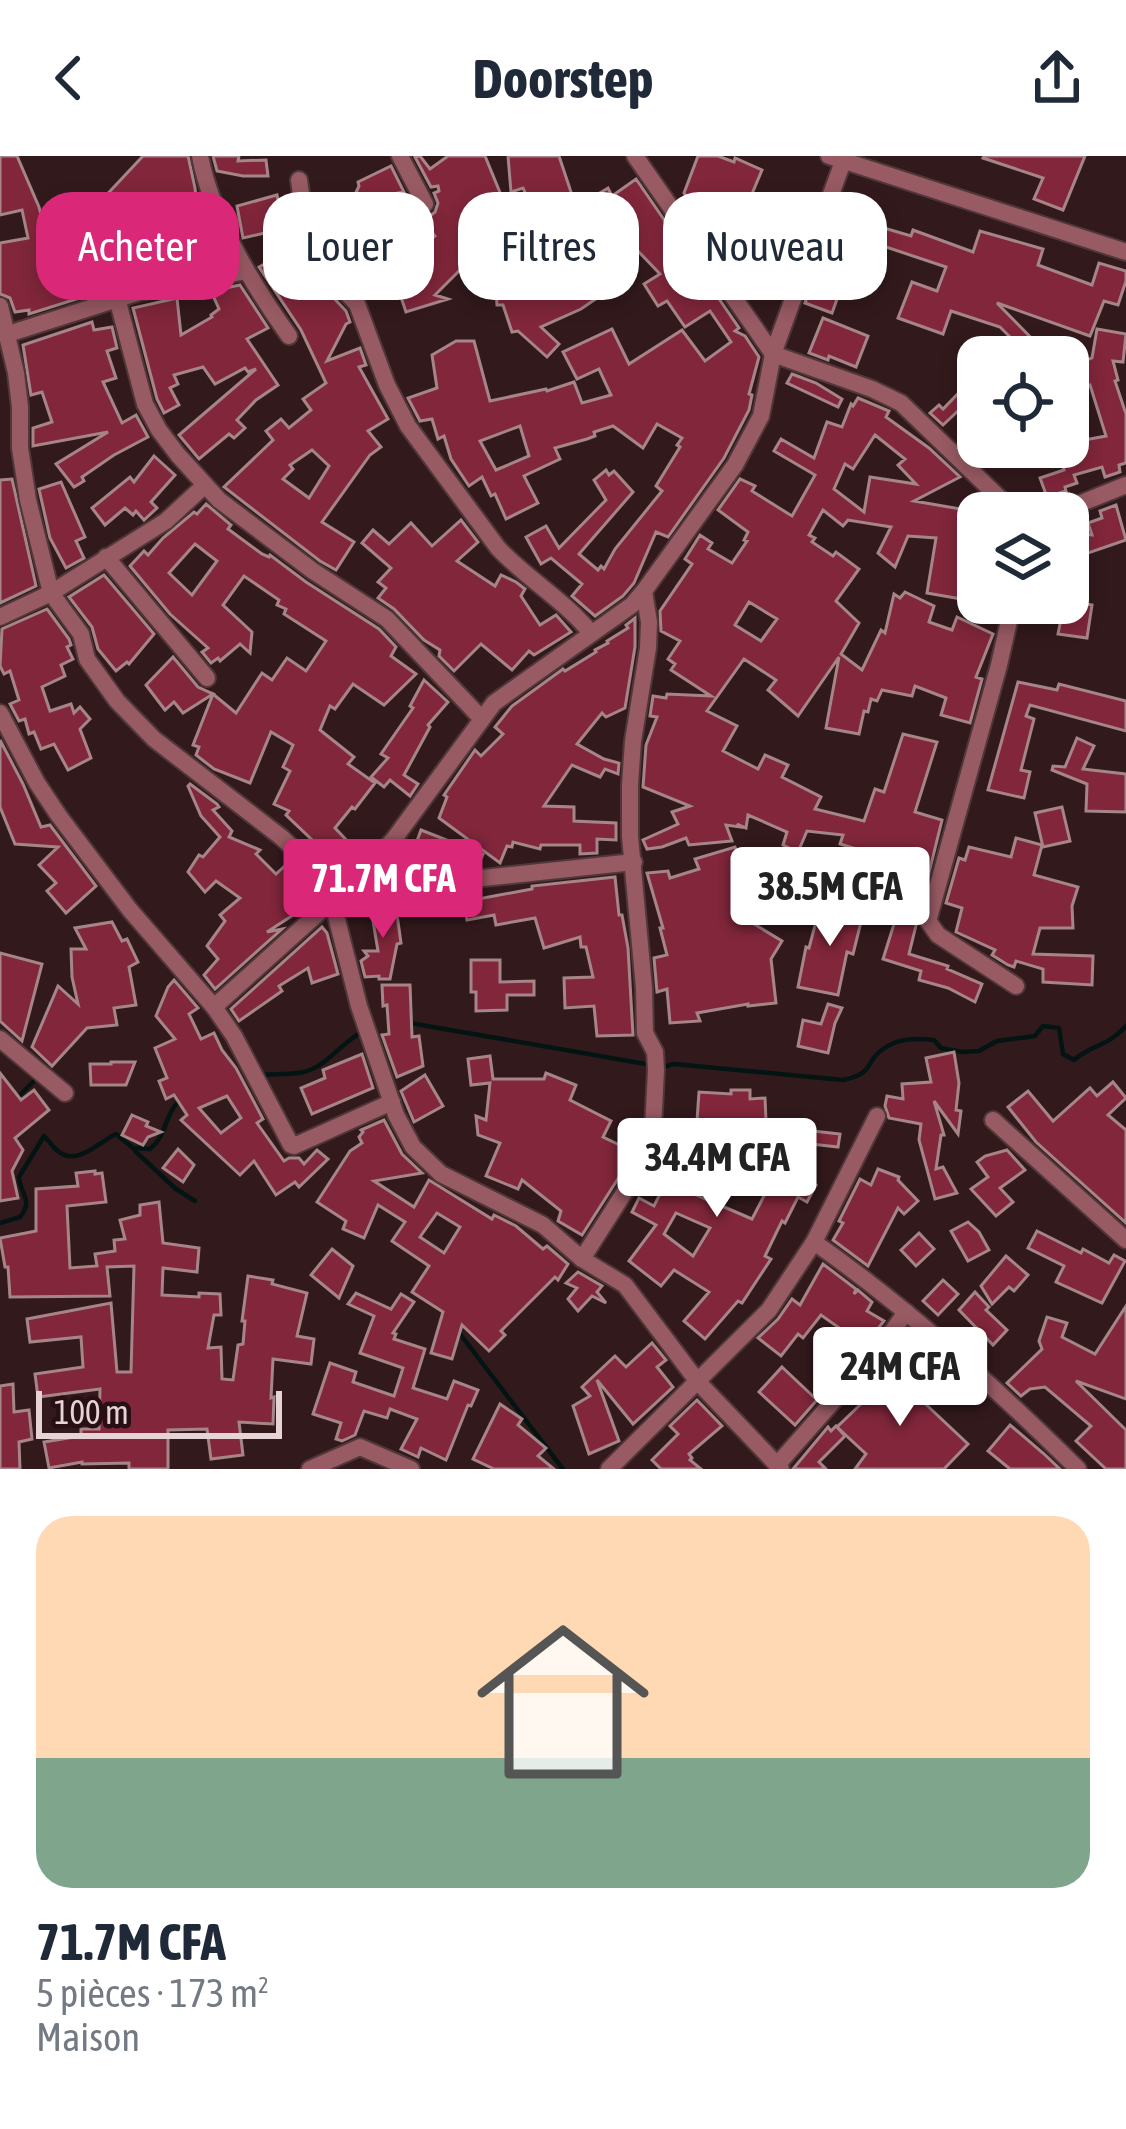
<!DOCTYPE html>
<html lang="fr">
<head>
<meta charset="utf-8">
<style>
	:root { --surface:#fff; --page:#f2f2f3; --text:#1f2937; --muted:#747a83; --accent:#db2777 }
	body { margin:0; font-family:"Asap Condensed",sans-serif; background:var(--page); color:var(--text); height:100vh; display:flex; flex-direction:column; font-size:45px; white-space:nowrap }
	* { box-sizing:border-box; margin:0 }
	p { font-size:39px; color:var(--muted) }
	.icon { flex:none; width:66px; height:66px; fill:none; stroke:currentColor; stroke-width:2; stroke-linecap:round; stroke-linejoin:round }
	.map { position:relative; height:1313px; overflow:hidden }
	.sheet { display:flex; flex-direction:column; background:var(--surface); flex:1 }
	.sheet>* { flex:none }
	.top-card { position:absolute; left:36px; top:36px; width:1056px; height:108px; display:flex; gap:24px }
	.buttons { position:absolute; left:957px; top:180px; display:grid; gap:24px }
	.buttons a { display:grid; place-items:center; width:132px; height:132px; border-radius:24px; background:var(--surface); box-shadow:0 6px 18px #0003; font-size:60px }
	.scale { position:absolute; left:36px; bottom:30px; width:246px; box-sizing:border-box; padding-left:12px; border:6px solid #e5d3d5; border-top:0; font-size:33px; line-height:42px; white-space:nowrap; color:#e5d3d5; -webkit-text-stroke:9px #270f13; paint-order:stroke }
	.price { position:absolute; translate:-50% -102px; padding:0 27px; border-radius:12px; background:#fff; color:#222; font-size:39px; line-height:78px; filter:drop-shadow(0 3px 6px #0008) }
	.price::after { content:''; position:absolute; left:50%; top:72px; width:36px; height:27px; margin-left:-18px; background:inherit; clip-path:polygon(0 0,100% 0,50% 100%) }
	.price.selected { background:var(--accent); color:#fff }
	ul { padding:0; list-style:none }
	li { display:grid; align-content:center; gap:24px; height:636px; padding:0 36px }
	li span { display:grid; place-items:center; height:372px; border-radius:36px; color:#555 }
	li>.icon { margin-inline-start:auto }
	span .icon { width:216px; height:216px; fill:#fffc; stroke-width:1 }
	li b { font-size:51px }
	.pill { padding:0 42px; border-radius:36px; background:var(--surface); box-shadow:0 6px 18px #0003; font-size:42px; line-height:108px }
	.pill.selected { background:var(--accent); color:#fff }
	header { display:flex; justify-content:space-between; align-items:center; height:156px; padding:0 36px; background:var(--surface); font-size:54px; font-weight:700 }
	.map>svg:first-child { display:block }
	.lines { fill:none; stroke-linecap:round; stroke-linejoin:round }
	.stream { stroke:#031413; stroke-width:4.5 }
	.building { fill:#81263b; stroke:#a68588; stroke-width:3; fill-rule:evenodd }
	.street-casing { stroke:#4f373a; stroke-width:20 }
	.street { stroke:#985a63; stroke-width:16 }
</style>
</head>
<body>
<header><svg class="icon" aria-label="back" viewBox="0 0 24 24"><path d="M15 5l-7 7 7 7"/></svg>Doorstep<svg class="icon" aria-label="share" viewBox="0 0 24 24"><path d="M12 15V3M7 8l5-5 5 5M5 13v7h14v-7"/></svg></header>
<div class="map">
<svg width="1126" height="1313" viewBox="0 0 1126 1313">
	<rect width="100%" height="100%" fill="#32191c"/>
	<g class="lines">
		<g class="stream">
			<path d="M410,867L663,911L674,908L843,924C877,916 863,907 883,893C898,882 916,882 934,884L941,892L962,896L979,895L997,885L1035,880L1043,870L1059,872L1063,898L1074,904C1094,887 1106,892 1126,870"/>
			<path d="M263,919C276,917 292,919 304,916C328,910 342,885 364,875"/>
			<path d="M16,943L33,926"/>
			<path d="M135,995L176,1033L195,1045"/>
			<path d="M0,1067L20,1061C34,1044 20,1038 19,1021L44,980C49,984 52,991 58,995C76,1011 99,986 116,978L133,992L150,993C168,979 164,955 183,942"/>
			<path d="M457,1174L563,1313"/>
		</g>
	</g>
	<g class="building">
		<path d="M0,0H17L39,51L44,71L99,57L98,48L143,0H188L195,32L199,68H204L203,76L211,75L218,89L191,92L196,112L143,122L135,72L114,74L111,56L99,57L100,75L94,76L99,95L96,96L99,136L29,158V154L15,156L10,142L0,138V87L28,82L22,54L0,59Z"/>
		<path d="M213,0H239L238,5L266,4L268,20H243L217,15Z"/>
		<path d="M420,0L430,13L448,0H485L501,39L485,45L506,67L485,88L484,91L490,96L469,118L462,112L435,139L448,143L406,156L391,112L365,122L354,90L331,101L324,85L386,57L404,101L435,80L420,59L430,60L435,56L438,47L434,37L439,35L438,30L431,31L415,1Z"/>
		<path d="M508,0H559L576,51L608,32L612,40L636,23L676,81L666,90L700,128L706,124L739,172L735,175L745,180L759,201L749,238L752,239L749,254L724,302L668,381L656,376L634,427L623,440L595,460L572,440L582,428L551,402L541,408L526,381L546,370L559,392L606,344L594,324L606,314L609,319L614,315L633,336L579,398L598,414L601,410L604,413L615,393L662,335L656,330L680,291L677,289L682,282L657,268L643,292L613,270L594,276L595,280L587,283L555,292L560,303L524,320L538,347L506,363L495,338L491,340L482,321L469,330L451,303L444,280L438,283L432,263L420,265L408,242L437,232L432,199L456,185H474L490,245L546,233L547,235L574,226L582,247L611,239L599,213L577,223L563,196L612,173L629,208L682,174L705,205L731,186L710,155L685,171L667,145L658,150L644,128L660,118L637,94L628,102L625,98L590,123L600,140L581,153L541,171L559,188L547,201L518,175L512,176L503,149H497L495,120L525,117L556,104L546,79L537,82V63L523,32L511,36ZM520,270L529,300L496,314L480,285Z"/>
		<path d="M698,0H718L734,6L735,2L762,14L746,52L717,40L706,68L684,37Z"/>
		<path d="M984,0H1085L1063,54L1034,43L1043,22L983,2Z"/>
		<path d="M391,10L404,36L352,45L359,30L358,26Z"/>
		<path d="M277,39L281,62L267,65L269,76L243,82L237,50Z"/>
		<path d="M884,72L911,80L913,74L973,96L980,75L1043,93L1038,109L1092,129L1099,107L1126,115V125L1118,149L1104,145L1090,180L997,147L1050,201H1030L1000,171L951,155L943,178L898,162L912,126L937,135L946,111L880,89Z"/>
		<path d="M831,76L865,88L853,124L845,121L832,157L805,147Z"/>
		<path d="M270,105L288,133L311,118L346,155L350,166L346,168L327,205L360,192L366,209L359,211L388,263L368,275L381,291L370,299L322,366L354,386L336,414L320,405L224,331L273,284L266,275L281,263L289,272L311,254L303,243L326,227L301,174L259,111ZM312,294L329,310L309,342L283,323L293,313L290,309Z"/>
		<path d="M240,129L268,172L247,183L278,229L256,244L237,264L245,272L234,282L229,278L199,303L179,279L256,213L248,216L245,212L215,228L203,211L174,219L178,228L170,232L179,249L164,257L157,243L133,152L177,142L181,179L212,161L211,159L219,153L211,135Z"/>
		<path d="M823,162L868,180L856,211L829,200L828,204L809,197Z"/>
		<path d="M92,166L94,174L112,171L117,192L107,195L116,222L103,226L122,267L136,259L148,281L114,299L82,321L84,325L74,331L56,308L108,276L33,290V272L52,266L42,236L31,239L23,189Z"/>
		<path d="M1097,173L1126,178L1123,206L1113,205L1118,224L1115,225L1126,258V307L1119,309L1120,316L1105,321L1102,311L1074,319L1077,327L1065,331L1066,335L1047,341L1040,322L1064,314L1058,291H1068V287L1106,280L1090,229L1068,238V211L1092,202Z"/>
		<path d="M978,217V271L960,253L943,269L930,257L939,249L943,253Z"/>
		<path d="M792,218L816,227L842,243L838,251L787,227Z"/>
		<path d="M858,242L889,255L886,261L929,292L960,321L914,345L978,356L970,403L978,404V446L927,437L936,382L908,380L895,411L878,397L891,371L848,364L843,370L823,354L809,379L815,382L812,386L833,400L836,396L859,413L836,445L859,467L841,498L862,514L881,474L885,477L894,438L900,442L905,436L934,450L929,466L952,474L957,461L993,478L976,521L982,523L970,567L941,559L946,542L915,530L912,540L882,534L877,545L871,543L868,556L864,555L859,578L826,572L839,501L798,560L768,534L776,524L744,503L707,555L737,570L723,595L758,613L765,599L788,609L782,621L821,641L815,653L864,665L875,633L884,636L903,578L937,586L915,656L942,664L909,798L948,810L947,813L982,828L975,846L948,832L919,824L921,815L883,803L894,768L866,760L883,701L840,688L843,679L807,675L798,696L783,689L787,676L748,659L746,672L737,668L740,671L726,669L732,685L689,689L686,682L662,691L647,693L643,684L678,668L672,656L690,650L643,631L646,589L657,561L650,560L653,540L666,542L667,538L711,540L671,514L675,508L668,503L680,485L661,475L660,455L692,408L685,403L700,379L712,387L708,393L732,407L747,385L744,384L748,376L718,354L740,323L755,330L752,335L792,360L815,319L774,295L781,283L814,302L827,266L842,271L851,248L853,250ZM875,279L905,303L898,309L916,328L870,321L864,356L834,333L845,308L853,313ZM749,446L777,463L761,485L735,469Z"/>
		<path d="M996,291H1049L1008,310Z"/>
		<path d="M154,300L175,319L151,346L157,352L144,364L136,355L133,359L125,352L105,369L92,352L130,321L134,326Z"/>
		<path d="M12,323L36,430L0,447V324Z"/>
		<path d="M61,326L85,381L76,385L84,402L66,412L50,382L39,333Z"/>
		<path d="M206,348L231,369L228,373L262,398L269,401L270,399L306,426L379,473L396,491L391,500L416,518L384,549L353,528L335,553L330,550L320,574L354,601L348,608L375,627L355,653L352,651L335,672L352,690L345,696L355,706L346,716L286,659L289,655L274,648L290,615L283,611L293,589L271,576L250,627L214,613L196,599L199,591L193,589L213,538L236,557L262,517L272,524L287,502L306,515L326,485L284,458L286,453L277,449L279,444L244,420L223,449L252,476L250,497L240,488L220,505L218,502L211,507L202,496L208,492L170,458L130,410L144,395L148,399L163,382L194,356L197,358ZM195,388L217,405L192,439L169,417Z"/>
		<path d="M1116,349L1126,384L1068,404V376L1092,379L1088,367L1102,362L1100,355Z"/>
		<path d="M461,364L478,386L457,405L495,430L501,419L516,426L525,433L521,440L540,469L556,459L571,476L534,499L529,495L512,514L481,488L454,515L439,500L440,494L424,484L394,453L378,442L386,432L378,426L391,412L362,387L373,374L389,388L411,367L432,390Z"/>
		<path d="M104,419L154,478L129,508L127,506L116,515L98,493L92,471L69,441Z"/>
		<path d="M1068,445L1092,449L1087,482L1058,478L1061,463L1039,460L1041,447Z"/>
		<path d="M47,453L69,483L71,489L67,491L73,503L61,509L65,520L42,531L50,555L71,548L74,557L80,551L90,563L80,573L91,602L68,614L54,588L41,593L34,576L29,578L25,563L19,565L10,548L19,544L10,515L4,518L0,510L2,473Z"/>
		<path d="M635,462V491L625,552L606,561L602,557L577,588L604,603L619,607L618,618L605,613L600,621L572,609L544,650L574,651V665L616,667V684L597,683V697L580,698V689H541L540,693L513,686L512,691L507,690L500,707L439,662L447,641L444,639L475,594L481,600L503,578L495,571L512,550L563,513L565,515L596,496L595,494L608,487L607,485L628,472L626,469Z"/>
		<path d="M173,501L198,531L213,538L183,557L174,546L165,554L146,529Z"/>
		<path d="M424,524L448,546L428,569L430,571L404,619L418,628L410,640L390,624L384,631L371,621L388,602L381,598L413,552L410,550Z"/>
		<path d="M1018,526L1057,534L1059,528L1126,545V575L1030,549L1026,560L1034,563L1021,614L1030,616L1024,642L988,634Z"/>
		<path d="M1077,582L1094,590L1083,613L1126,618V656L1086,655L1087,628L1052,614L1053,610L1065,611Z"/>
		<path d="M0,584L23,628L41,671L50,669L96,730L66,757L47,735L56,727L39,709L58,691L15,688L0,651Z"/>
		<path d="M190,628L217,648L219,651L213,654L232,675L229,681L260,694L256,698L276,718L289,706L306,721L294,732L307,750L267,776L282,773L215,833L204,819L218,803L207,790L225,765L220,759L240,742L216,725L205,736L188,716L199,699L203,701L220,681L201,660L188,630Z"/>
		<path d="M1062,651L1070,685L1043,691L1035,657Z"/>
		<path d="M421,674L452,686L441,714L410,704Z"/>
		<path d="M1016,682L1042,689L1034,719L1078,731L1072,750L1073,772H1040L1033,798L1093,800L1092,829L1043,826V813L1016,805L1014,811L1008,809L992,799L995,794L956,776L962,752L946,747L959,702L965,704L969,691L1011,701Z"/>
		<path d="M453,687L483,698L478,710L457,712Z"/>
		<path d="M735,691L750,729L772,710L786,727L790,724L804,740L786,755L776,743L749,765L782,785L771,803L776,847L748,850V848L697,857L700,865L670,867L667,833L657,836L654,802L667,799L660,772H663L647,717L668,715L670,722L699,713L695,703Z"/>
		<path d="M615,721L619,759H622L628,792L633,879L597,880L594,850L565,852L564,822L593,821L586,791H581L580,781L544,792L535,762L496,769L494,759L467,764L462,737L476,736L478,743L532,733V730Z"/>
		<path d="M395,744L401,787L397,788L390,823H379V820L365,821L361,805L368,800L364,795H378L370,747Z"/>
		<path d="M821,747L863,758L853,798L847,796L838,839L798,831L806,791L809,792Z"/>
		<path d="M112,766L122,785L127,783L138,806L129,811L136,849L114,852L117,869L87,872L52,910L32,891L58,830L78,848L72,821L71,793H86L75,772Z"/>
		<path d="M322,771L327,777L338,818L312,827L308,812L279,830L282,835L239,865L231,853Z"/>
		<path d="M0,797L42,808L22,885L0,865Z"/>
		<path d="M471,804H500V826L534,825V839H507V854L476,855V836H471Z"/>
		<path d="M174,824L198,852L189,858L201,883L214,877L222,894L236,912L263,963L257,967L284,1005L289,1002H299L304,1008L317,994L328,1003L299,1031L295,1026L276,1039L254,1005L240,1019L181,964L187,959L174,939L166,943L159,925L167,922L155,892L175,883L156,860L168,831ZM227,940L241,962L221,977L199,952Z"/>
		<path d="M382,829H410L412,881L419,880L423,910L397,921L382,879L389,878L387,849L383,850Z"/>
		<path d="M828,848L842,852L835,867L828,897L798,890L803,864L821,868Z"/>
		<path d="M954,896L959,927L956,954L961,955L958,978L934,945L944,979H941L936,1013L943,1011L957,1037L935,1043L919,984L921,968L889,962L885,950L887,940L903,943L902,928L931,926L926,902Z"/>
		<path d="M362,898L373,932L312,958L301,932L325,922L323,914Z"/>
		<path d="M490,900L493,923H544L546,917L576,929L570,944L611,965L603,981L632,995L621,1018L582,1079L558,1065L561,1055L522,1024L518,1033L486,1020L500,987L478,979L476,960L486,964L490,927L471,929L468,903Z"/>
		<path d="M111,906H135L126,929H91L90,908H111Z"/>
		<path d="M0,917L21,944L34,934L49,954L15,982L23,994L12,1015L18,1042L0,1045Z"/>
		<path d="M425,919L443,950L414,966L401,935Z"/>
		<path d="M1113,926L1126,942L1108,959L1126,974V1067L1036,986L1008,951L1028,935L1053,965L1090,932L1097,940Z"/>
		<path d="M731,934H750V943L765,942L766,965H697L699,936L731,938Z"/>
		<path d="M132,959L148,966L146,970L161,976L148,981L143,989L122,979Z"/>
		<path d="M384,964L402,998L422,1017L374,1025L414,1051L429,1024L492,1063L494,1059L516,1070L543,1093L547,1090L568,1108L558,1124L555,1121L501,1175L505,1179L489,1195L462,1169L452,1203L431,1197L443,1156L412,1136L429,1110L392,1085L405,1066L378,1049L364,1082L343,1073L346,1065L317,1046L350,995L362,987L359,981L363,976L361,974ZM437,1057L460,1071L444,1097L420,1081Z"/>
		<path d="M697,966L738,996L775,1016L783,1002L787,977L799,979L793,1016L816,1029L807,1046L798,1041L785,1067L782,1065L765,1100L771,1103L742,1147L738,1145L705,1183L684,1165L709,1136L674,1114L661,1130L629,1105L656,1069L632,1056L639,1042L654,1050L674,1010L660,1004L667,986L672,988L675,976L696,981ZM713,1009L765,1038L752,1063L694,1038ZM676,1057L710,1072L693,1100L664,1078Z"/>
		<path d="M804,974L840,978L838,991L802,987Z"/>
		<path d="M178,993L194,1009L183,1026L163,1012Z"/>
		<path d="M1007,994L1025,1014L1000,1032L1013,1046L996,1060L971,1033L988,1021L977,1006L985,1000Z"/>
		<path d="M878,1013L899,1021L898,1024L918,1045L904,1058L898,1052L868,1110L833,1084L843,1067L839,1065L860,1023L871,1029Z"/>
		<path d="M95,1015V1018L102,1017L106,1046L67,1050L70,1112L97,1110L95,1098L115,1095L114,1084L125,1083L120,1064L140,1059V1049L159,1046L163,1087L199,1092L197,1116L163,1112L162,1139L199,1141V1137L220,1138L221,1159H214L208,1192L221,1191L222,1223L233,1224L238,1189L243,1188L245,1165H242L248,1120L273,1124L272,1128L307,1137L297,1180L314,1183L311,1208L273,1203L271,1242L274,1241L273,1268L239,1266L243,1299L211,1303L207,1273L168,1274V1313H129V1307L82,1308V1306L49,1312L44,1286L81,1280V1273H99L100,1233L38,1241L35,1218L83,1211L81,1181L30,1186L27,1163L111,1147L117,1216H131L134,1110L107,1111L110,1140L10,1141L8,1111H5L0,1082L36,1075V1033L78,1030L76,1017Z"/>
		<path d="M968,1066L979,1076L989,1094L968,1105L951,1075Z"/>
		<path d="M1037,1075L1081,1097L1083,1093L1109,1107L1114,1099L1125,1105L1102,1147L1056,1126L1064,1110L1028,1092Z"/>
		<path d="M919,1077L934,1093L916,1110L901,1094Z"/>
		<path d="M332,1093L353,1110L339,1142L311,1119Z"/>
		<path d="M1006,1100L1028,1119L1014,1135L1009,1131L992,1148L981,1130Z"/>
		<path d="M823,1108L856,1133L854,1138L858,1134L872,1146L867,1155L884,1165L854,1203L848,1198L859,1186L821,1159L803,1182L798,1178L781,1200L758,1182L778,1163L792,1143L800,1149Z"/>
		<path d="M578,1116L602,1130L597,1136L606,1147L592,1140L578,1155L568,1143L577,1132L566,1127Z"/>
		<path d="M943,1124L958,1138L938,1159L923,1145Z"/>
		<path d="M975,1136L989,1151L986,1154L1007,1174L993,1189L959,1154Z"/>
		<path d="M356,1137L391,1153L401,1138L414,1146L393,1177L396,1178L394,1183L425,1193L413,1232L447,1243L454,1225L478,1234L471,1250L468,1249L446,1304L421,1292L418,1301L401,1293L417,1263L390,1253L387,1262L364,1255L355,1279L342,1285L336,1283L341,1267L313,1258L330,1207L356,1216L353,1226L394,1240L403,1212L360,1197L374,1160L348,1148Z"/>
		<path d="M1126,1150V1243L1076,1225L1126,1274V1313H1106L1076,1285L1091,1270L1045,1231L1030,1233L1021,1240L1007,1227L1042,1193L1039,1185L1047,1161L1067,1167L1062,1181L1095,1198Z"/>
		<path d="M652,1187L666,1204L657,1211L673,1231L633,1268L597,1224L619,1285L589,1298L573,1250L590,1240L582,1231L615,1200L626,1211Z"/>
		<path d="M920,1190L970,1228L959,1244L906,1206Z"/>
		<path d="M883,1208L968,1288L944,1313H855L866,1298L837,1271L862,1247L859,1244L878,1223L873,1219Z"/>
		<path d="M782,1211L817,1244L795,1269L759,1236Z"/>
		<path d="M13,1228L14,1256L29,1254L32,1283L19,1286L20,1313H0V1230Z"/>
		<path d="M697,1244L722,1270L689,1298L692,1302L690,1304L701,1313H661L652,1304L678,1278L670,1270Z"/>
		<path d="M500,1248L522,1263L518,1269L546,1292L538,1300L554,1313H494L473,1303Z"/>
		<path d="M1010,1269L1043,1297L1060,1313H1010L988,1295Z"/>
		<path d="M836,1270L845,1280L819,1306L826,1313H793L828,1271L831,1275Z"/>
	</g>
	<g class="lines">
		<defs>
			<g id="street">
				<path d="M200,0C212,63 252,128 289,180"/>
				<path d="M400,0L425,48"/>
				<path d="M635,0L773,198L872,233L901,247L1015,357"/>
				<path d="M829,0L1126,96"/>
				<path d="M299,24L307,79L321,110L357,148L387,229L408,270L498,392C527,423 564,444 591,477"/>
				<path d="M117,142L145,248L159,274L178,299L219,344L313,415L387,463L481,562"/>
				<path d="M0,150L16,217L20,251V292L28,344L51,437L81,478L87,503L117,545L154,583L281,681L342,737L634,706"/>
				<path d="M8,178L140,136L246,115"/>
				<path d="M1057,357L1126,329"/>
				<path d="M106,401L207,522"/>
				<path d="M1013,447L999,509L928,765L938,779L1016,830"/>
				<path d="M0,461L51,437L166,365L205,329"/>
				<path d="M0,557L37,627L59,660L130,754L214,851L234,880L291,989L294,990L392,946"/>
				<path d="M214,851L335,742"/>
				<path d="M0,883L65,937"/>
				<path d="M993,964L1126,1084"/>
				<path d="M814,1086C909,1153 995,1231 1078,1313"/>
				<path d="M582,1103L652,993L656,914L655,896L645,877L644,832L630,680V629L633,585L648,492L649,466L644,435"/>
				<path d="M777,1309L882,1190L906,1156"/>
				<path d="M310,1313L360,1291L411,1313"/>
				<path d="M609,1313L769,1154L814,1086L877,960"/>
				<path d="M781,1313L698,1226L625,1129L582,1103L543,1069L441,1018L413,991L396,959L359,850L333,748L394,683L494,547L632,449L644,435L735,309L761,260L773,198L845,0"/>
			</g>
		</defs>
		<use href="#street" class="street-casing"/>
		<use href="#street" class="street"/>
	</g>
</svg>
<div class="buttons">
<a><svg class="icon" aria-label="locate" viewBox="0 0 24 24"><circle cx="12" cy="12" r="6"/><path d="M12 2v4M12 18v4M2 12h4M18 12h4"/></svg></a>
<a><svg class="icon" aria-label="layers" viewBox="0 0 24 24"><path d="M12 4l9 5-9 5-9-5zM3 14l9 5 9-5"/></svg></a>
</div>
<div class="scale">100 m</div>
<b class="price selected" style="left:383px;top:785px">71.7M CFA</b>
<b class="price" style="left:830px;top:793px">38.5M CFA</b>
<b class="price" style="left:717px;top:1064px">34.4M CFA</b>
<b class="price" style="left:900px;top:1273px">24M CFA</b>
<div class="top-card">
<a class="pill selected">Acheter</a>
<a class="pill">Louer</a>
<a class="pill">Filtres</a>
<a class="pill">Nouveau</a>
</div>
</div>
<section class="sheet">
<ul>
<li><span style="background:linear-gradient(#ffd9b3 65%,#7fa58c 0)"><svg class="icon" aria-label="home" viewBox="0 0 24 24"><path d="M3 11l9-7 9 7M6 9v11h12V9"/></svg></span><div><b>71.7M CFA</b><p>5 pièces · 173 m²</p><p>Maison</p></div></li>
</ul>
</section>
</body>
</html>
